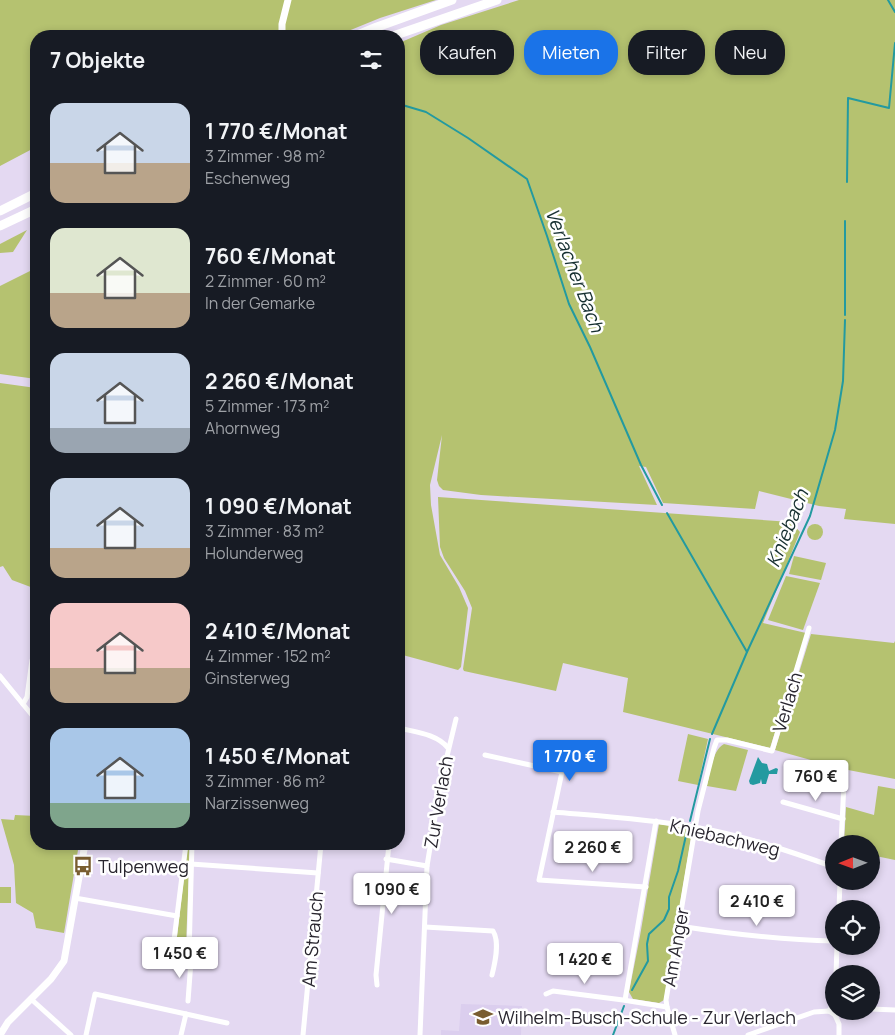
<!DOCTYPE html>
<html lang="de">
<head>
<meta charset="utf-8">
<style>
	:root { --surface:#171b24; --page:#20242c; --text:#f1f3f6; --muted:#9ea1a6; --accent:#1a73e8 }
	body { margin:0; font-family:Manrope,sans-serif; background:var(--page); color:var(--text); height:100vh; display:flex; flex-direction:column; font-size:19px; white-space:nowrap }
	* { box-sizing:border-box; margin:0 }
	p { font-size:16px; color:var(--muted) }
	.icon { flex:none; width:28px; height:28px; fill:none; stroke:currentColor; stroke-width:2; stroke-linecap:round; stroke-linejoin:round }
	.map { position:relative; flex:1; overflow:hidden }
	.details { position:absolute; left:30px; top:30px; width:375px; height:820px; display:flex; flex-direction:column; background:var(--surface); border-radius:20px; box-shadow:0 2px 8px #0003 }
	.details>* { flex:none }
	.banner { position:absolute; left:420px; top:30px; width:400px; height:45px; display:flex; gap:10px }
	.needle { width:32px; rotate:269deg }
	.fabs { position:absolute; left:825px; top:835px; display:grid; gap:10px }
	.fabs a { display:grid; place-items:center; width:55px; height:55px; border-radius:50%; background:var(--surface); box-shadow:0 2px 8px #0003; font-size:25px }
	.price { position:absolute; translate:-50% -42px; padding:0 11px; border-radius:5px; background:#fff; color:#222; font-size:16px; line-height:32px; filter:drop-shadow(0 1px 2px #0008) }
	.price::after { content:''; position:absolute; left:50%; top:30px; width:15px; height:11px; margin-left:-8px; background:inherit; clip-path:polygon(0 0,100% 0,50% 100%) }
	.price.selected { background:var(--accent); color:#fff }
	ul { padding:0; list-style:none }
	li { display:flex; align-items:center; gap:15px; height:125px; padding:0 20px }
	li span { display:grid; place-items:center; flex:none; width:140px; height:100px; border-radius:15px; color:#555 }
	li>.icon { margin-inline-start:auto }
	span .icon { width:60px; height:60px; fill:#fffc; stroke-width:1 }
	li b { font-size:21px }
	h2 { display:flex; justify-content:space-between; align-items:center; height:60px; padding:0 20px; font-size:21px }
	.tag { padding:0 18px; border-radius:20px; background:var(--surface); box-shadow:0 2px 8px #0003; font-size:18px; line-height:45px }
	.tag.selected { background:var(--accent); color:#fff }
	.map>svg:first-child { display:block }
	.built { fill:#dbceee }
	.green { fill:#b5c270 }
	.water { fill:#239aa0 }
	.lines { fill:none; stroke-linecap:round; stroke-linejoin:round }
	.stream { stroke:#239aa0; stroke-width:2 }
	.street { stroke:#fff; stroke-width:5 }
	.secondary { stroke:#fff; stroke-width:7 }
	.highway { stroke:#fff; stroke-width:9 }
	.labels { text-anchor:middle; dominant-baseline:central; stroke-width:5; stroke-linejoin:round; paint-order:stroke }
	.street-label { font-size:18px; fill:#29262f; stroke:#fff }
	.poi-label { font-size:18px; fill:#29262f; stroke:#fff; text-anchor:start }
	.water-label { font-size:19px; font-style:italic; fill:#162f30; stroke:#fff }
</style>
</head>
<body>
<div class="map">
<svg width="895" height="1035" viewBox="0 0 895 1035">
	<rect width="100%" height="100%" fill="#e4d9f2"/>
	<path class="built" d="M461,1004L522,1006L521,1035H441V1030L459,1031Z"/>
	<g class="green">
		<path d="M0,0H436L380,18L336,36H36V147L0,166Z"/>
		<path d="M519,0H895V524L844,519L846,509L819,506L759,491L755,509L663,503L646,467L639,466L657,505L481,495L443,490L439,486L437,480L442,435L430,485L431,505L440,555L459,587L468,608L461,667L458,670L399,654V328L401,315L399,313V43L441,25Z"/>
		<path d="M27,230L13,252L0,253V244Z"/>
		<path d="M36,268V379L0,374V286Z"/>
		<path d="M0,383L36,388V589L12,580L3,566L0,567Z"/>
		<path d="M438,497L791,522L800,532L763,623L806,633L770,748L623,712L628,678L563,663L556,691L464,671L463,669L472,608L465,591L444,558L440,547Z"/>
		<circle cx="815" cy="532" r="8"/>
		<path d="M794,556L826,563L821,580L789,574Z"/>
		<path d="M786,576L820,583L803,630L768,620Z"/>
		<path d="M811,634L894,643L895,641V779L843,769L775,750Z"/>
		<path d="M688,734L708,739L698,785L678,781Z"/>
		<path d="M724,744L748,750L736,791L707,786C710,774 712,750 724,744Z"/>
		<path d="M878,786L895,789V860L871,855V844H844L846,807L874,815Z"/>
		<path d="M15,815L36,816V844H79L64,933L36,928L33,913L16,903L14,865L1,819L14,820Z"/>
		<path d="M659,824L690,829L692,832L664,1000L659,1003L633,999L629,992L640,936Z"/>
		<path d="M188,844H190L186,945V948L181,951L179,950L176,945Z"/>
		<rect x="0" y="887" width="11" height="16"/>
	</g>
	<path class="water" d="M758,757L762,763L767,764L769,771L776,768L778,769L777,774H769L766,784H762L761,779L760,783L753,785L750,784L749,781Z"/>
	<g class="lines">
		<g class="stream">
			<path d="M888,0L895,12"/>
			<path d="M399,104L426,112L468,138L527,179L547,236L569,304L590,347L641,465L662,505"/>
			<path d="M847,182L848,98L889,108L895,43"/>
			<path d="M845,315V221"/>
			<path d="M667,513L747,652"/>
			<path d="M712,734L747,652L810,516L835,430L843,381L845,320"/>
			<path d="M690,821L710,739"/>
			<path d="M632,990L648,961L647,944L649,934L664,920L669,909V897L678,871L687,831"/>
			<path d="M613,1035L624,1006"/>
		</g>
		<g class="street">
			<path d="M0,676L36,720"/>
			<path d="M23,704L27,697L32,660"/>
			<path d="M399,728C415,732 437,734 448,748"/>
			<path d="M485,755L562,772L539,880L646,887"/>
			<path d="M783,802L843,819"/>
			<path d="M553,812C600,816 648,819 694,827C742,835 789,851 834,867"/>
			<path d="M186,844L173,948L176,954L189,955"/>
			<path d="M841,844L844,783"/>
			<path d="M386,859L427,866"/>
			<path d="M191,864L318,873"/>
			<path d="M75,898L177,916"/>
			<path d="M839,909L840,881"/>
			<path d="M679,926C731,934 782,940 834,941"/>
			<path d="M425,927L493,931C500,942 495,963 492,975"/>
			<path d="M836,974L837,946"/>
			<path d="M377,985L376,975L389,844"/>
			<path d="M546,994L553,991L623,1000L667,1007"/>
			<path d="M31,999L71,1035"/>
			<path d="M625,1000L656,821"/>
			<path d="M188,1001L191,961L189,955L192,844"/>
			<path d="M871,1009L895,1010"/>
			<path d="M829,1011L834,1003"/>
			<path d="M186,1014L227,1023"/>
			<path d="M835,1015L839,1024V1035"/>
			<path d="M835,1015L846,1011"/>
			<path d="M86,1035L95,994L186,1014L181,1035"/>
			<path d="M303,1035L321,844"/>
			<path d="M420,1035L427,866L441,781L456,719"/>
			<path d="M675,1035L667,1007L666,1000L698,811L714,748L717,740H727L772,751L809,628"/>
			<path d="M748,1035L814,1012L829,1011L835,1015"/>
		</g>
		<g class="secondary">
			<path d="M282,36V24L288,0"/>
			<path d="M0,1035L8,1022L51,979L64,961L85,844"/>
		</g>
		<g class="highway">
			<path d="M355,36L377,27L452,0"/>
			<path d="M393,36L497,0"/>
			<path d="M0,211L36,193"/>
			<path d="M0,226L36,209"/>
		</g>
	</g>
	<defs>
		<symbol id="bus-bare" viewBox="-9 -9 18 18"><path d="M-5-6H5V4H4V6H2V4H-2V6H-4V4H-5ZM-3.5-4V0h7V-4ZM-3.5 1.2v1.5H-2V1.2ZM2 1.2v1.5H3.5V1.2Z" fill="#795d30" stroke="#fff" stroke-width="2.5" paint-order="stroke"/></symbol>
		<symbol id="school-bare" viewBox="-9 -9 18 18"><path d="M0-5L7-2L0 1L-7-2ZM-4 1L0 2.5L4 1V4Q0 6-4 4Z" fill="#795d30" stroke="#fff" stroke-width="2.5" paint-order="stroke"/></symbol>
	</defs>
	<g fill-rule="evenodd">
		<use href="#bus-bare" x="69" y="852" width="28" height="28"/>
		<use href="#school-bare" x="469" y="1003" width="28" height="28"/>
	</g>
	<g class="labels">
		<g class="street-label">
			<text transform="translate(787 702) rotate(-73)">Verlach</text>
			<text transform="translate(438 802) rotate(-80)">Zur Verlach</text>
			<text transform="translate(725 837) rotate(13)">Kniebachweg</text>
			<text transform="translate(312 939) rotate(-85)">Am Strauch</text>
			<text transform="translate(675 947) rotate(-80)">Am Anger</text>
		</g>
		<g class="poi-label">
			<text x="98" y="866">Tulpenweg</text>
			<text x="498" y="1017">Wilhelm-Busch-Schule - Zur Verlach</text>
		</g>
		<g class="water-label">
			<text transform="translate(575 270) rotate(69)">Verlacher Bach</text>
			<text transform="translate(787 528) rotate(-68)">Kniebach</text>
		</g>
	</g>
</svg>
<div class="fabs">
<a><svg class="needle" viewBox="-14 -14 28 28"><path d="M0-13l5 13h-10z" fill="#e53935"/><path d="M0 13l5-13h-10z" fill="#9ea1a6"/></svg></a>
<a><svg class="icon" aria-label="locate" viewBox="0 0 24 24"><circle cx="12" cy="12" r="6"/><path d="M12 2v4M12 18v4M2 12h4M18 12h4"/></svg></a>
<a><svg class="icon" aria-label="layers" viewBox="0 0 24 24"><path d="M12 4l9 5-9 5-9-5zM3 14l9 5 9-5"/></svg></a>
</div>
<b class="price selected" style="left:570px;top:782px">1 770 €</b>
<b class="price" style="left:816px;top:802px">760 €</b>
<b class="price" style="left:593px;top:873px">2 260 €</b>
<b class="price" style="left:392px;top:915px">1 090 €</b>
<b class="price" style="left:757px;top:927px">2 410 €</b>
<b class="price" style="left:180px;top:979px">1 450 €</b>
<b class="price" style="left:585px;top:985px">1 420 €</b>
<div class="banner">
<a class="tag">Kaufen</a>
<a class="tag selected">Mieten</a>
<a class="tag">Filter</a>
<a class="tag">Neu</a>
</div>
<section class="details">
<h2>7 Objekte<svg class="icon" aria-label="filters" viewBox="0 0 24 24"><path d="M4 7h16M4 17h16"/><circle cx="9" cy="7" r="2"/><circle cx="15" cy="17" r="2"/></svg></h2>
<ul>
<li><span style="background:linear-gradient(#c9d6e8 60%,#b9a48a 0)"><svg class="icon" aria-label="home" viewBox="0 0 24 24"><path d="M3 11l9-7 9 7M6 9v11h12V9"/></svg></span><div><b>1 770 €/Monat</b><p>3 Zimmer · 98 m²</p><p>Eschenweg</p></div></li>
<li><span style="background:linear-gradient(#dfe7d0 65%,#b9a48a 0)"><svg class="icon" aria-label="home" viewBox="0 0 24 24"><path d="M3 11l9-7 9 7M6 9v11h12V9"/></svg></span><div><b>760 €/Monat</b><p>2 Zimmer · 60 m²</p><p>In der Gemarke</p></div></li>
<li><span style="background:linear-gradient(#c9d6e8 75%,#9aa5b1 0)"><svg class="icon" aria-label="home" viewBox="0 0 24 24"><path d="M3 11l9-7 9 7M6 9v11h12V9"/></svg></span><div><b>2 260 €/Monat</b><p>5 Zimmer · 173 m²</p><p>Ahornweg</p></div></li>
<li><span style="background:linear-gradient(#c9d6e8 70%,#b9a48a 0)"><svg class="icon" aria-label="home" viewBox="0 0 24 24"><path d="M3 11l9-7 9 7M6 9v11h12V9"/></svg></span><div><b>1 090 €/Monat</b><p>3 Zimmer · 83 m²</p><p>Holunderweg</p></div></li>
<li><span style="background:linear-gradient(#f6c9c9 65%,#b9a48a 0)"><svg class="icon" aria-label="home" viewBox="0 0 24 24"><path d="M3 11l9-7 9 7M6 9v11h12V9"/></svg></span><div><b>2 410 €/Monat</b><p>4 Zimmer · 152 m²</p><p>Ginsterweg</p></div></li>
<li><span style="background:linear-gradient(#a9c7e8 75%,#7fa58c 0)"><svg class="icon" aria-label="home" viewBox="0 0 24 24"><path d="M3 11l9-7 9 7M6 9v11h12V9"/></svg></span><div><b>1 450 €/Monat</b><p>3 Zimmer · 86 m²</p><p>Narzissenweg</p></div></li>
</ul>
</section>
</div>
</body>
</html>
